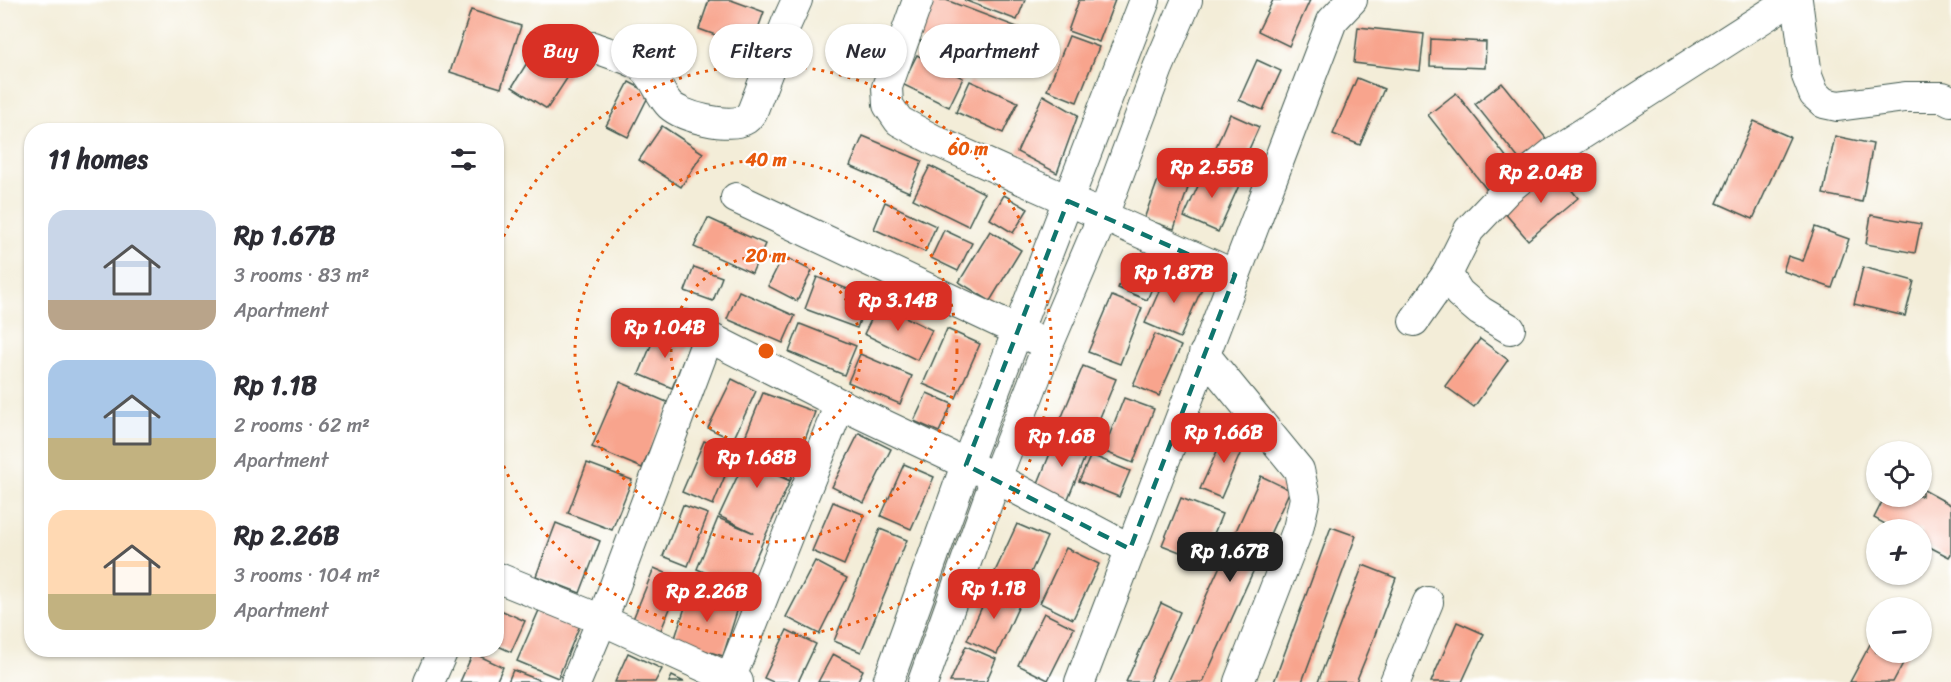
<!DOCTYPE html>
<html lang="en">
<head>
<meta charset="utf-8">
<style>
	:root { --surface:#fff; --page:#f7f7f7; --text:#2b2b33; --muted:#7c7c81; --accent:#d93025 }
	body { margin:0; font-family:Sriracha,sans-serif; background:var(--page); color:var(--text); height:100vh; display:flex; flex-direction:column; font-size:22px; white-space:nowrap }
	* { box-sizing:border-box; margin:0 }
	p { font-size:20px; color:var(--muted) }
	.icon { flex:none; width:33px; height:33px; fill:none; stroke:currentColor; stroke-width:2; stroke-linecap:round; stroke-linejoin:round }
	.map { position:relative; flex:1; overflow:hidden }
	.panel { position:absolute; left:24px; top:123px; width:480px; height:534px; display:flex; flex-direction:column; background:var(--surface); border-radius:24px; box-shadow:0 2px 4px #0004 }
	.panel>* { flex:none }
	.top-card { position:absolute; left:522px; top:24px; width:570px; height:54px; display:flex; gap:12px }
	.controls { position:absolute; left:1866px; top:441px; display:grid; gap:12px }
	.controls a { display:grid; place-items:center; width:66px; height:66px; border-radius:50%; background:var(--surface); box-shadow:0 2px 4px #0004; font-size:30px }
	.price { position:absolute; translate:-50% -51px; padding:0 14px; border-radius:12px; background:var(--accent); color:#fff; font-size:20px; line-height:39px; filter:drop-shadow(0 2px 3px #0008) }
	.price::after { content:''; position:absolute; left:50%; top:36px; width:18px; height:14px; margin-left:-9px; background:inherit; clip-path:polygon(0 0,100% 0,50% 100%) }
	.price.on { background:#222; color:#fff }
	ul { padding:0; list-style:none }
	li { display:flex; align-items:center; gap:18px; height:150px; padding:0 24px }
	li span { display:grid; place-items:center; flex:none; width:168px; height:120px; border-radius:18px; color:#555 }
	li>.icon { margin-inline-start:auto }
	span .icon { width:72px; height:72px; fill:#fffc; stroke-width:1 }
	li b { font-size:26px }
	h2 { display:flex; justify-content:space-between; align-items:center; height:72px; padding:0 24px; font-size:26px }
	.tag { padding:0 21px; border-radius:27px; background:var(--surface); box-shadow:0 2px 4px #0004; font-size:21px; line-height:54px }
	.tag.on { background:var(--accent); color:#fff }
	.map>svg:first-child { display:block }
	.building { fill:#f8a48d }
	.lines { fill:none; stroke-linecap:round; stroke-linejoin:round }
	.minor-casing { stroke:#3f574d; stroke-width:32 }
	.minor { stroke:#fff; stroke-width:30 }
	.marked { fill:none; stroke:#0f766e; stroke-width:4.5; stroke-dasharray:12 8; stroke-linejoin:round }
	.ring { fill:none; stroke:#e8590c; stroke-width:3; stroke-dasharray:3 6 }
	.centre { fill:#e8590c; stroke:#fff; stroke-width:3 }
	.ring-label { font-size:18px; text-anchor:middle; font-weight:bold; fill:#e8590c; stroke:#fff; stroke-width:4.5; stroke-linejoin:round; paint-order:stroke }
</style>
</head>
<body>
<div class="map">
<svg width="1951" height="682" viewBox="0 0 1951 682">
	<rect width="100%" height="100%" fill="#fff"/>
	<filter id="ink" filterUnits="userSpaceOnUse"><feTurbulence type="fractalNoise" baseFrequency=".0167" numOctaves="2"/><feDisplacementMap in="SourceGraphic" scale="12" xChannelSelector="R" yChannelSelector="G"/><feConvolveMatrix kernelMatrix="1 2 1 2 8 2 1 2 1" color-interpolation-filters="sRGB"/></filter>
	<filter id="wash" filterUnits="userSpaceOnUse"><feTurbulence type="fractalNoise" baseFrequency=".008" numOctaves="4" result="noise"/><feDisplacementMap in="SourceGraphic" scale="24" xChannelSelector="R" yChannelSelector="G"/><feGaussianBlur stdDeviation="1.35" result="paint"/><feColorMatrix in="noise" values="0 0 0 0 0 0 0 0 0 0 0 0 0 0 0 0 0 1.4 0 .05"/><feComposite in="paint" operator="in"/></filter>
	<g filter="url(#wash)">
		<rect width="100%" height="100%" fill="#f3edd8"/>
		<g id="blocks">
			<g class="building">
				<path d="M709,0H731L764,12L751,48L699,29Z"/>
				<path d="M931,0H946L1025,30L1008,74L916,39Z"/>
				<path d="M964,0H1025L1017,20Z"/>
				<path d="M1079,0H1115L1099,42L1068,31Z"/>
				<path d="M1273,0H1310L1289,46L1258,31Z"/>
				<path d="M471,10L521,26L501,88L450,72Z"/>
				<path d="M1358,27L1424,34L1420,71L1354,63Z"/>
				<path d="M1069,36L1099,47L1077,102L1047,90Z"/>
				<path d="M543,37L579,60L547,109L512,87Z"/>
				<path d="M1431,39L1486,42L1485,68L1430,66Z"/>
				<path d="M917,55L963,78L949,107L902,84Z"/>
				<path d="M1257,60L1281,71L1263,110L1239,100Z"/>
				<path d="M1357,78L1384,89L1360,145L1333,134Z"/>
				<path d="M970,81L1018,102L1003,133L956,112Z"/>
				<path d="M629,82L650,93L628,137L606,126Z"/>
				<path d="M1502,83L1549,142L1522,163L1475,104Z"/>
				<path d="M1456,93L1519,173L1491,195L1428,115Z"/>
				<path d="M1043,95L1078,115L1057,173L1017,152Z"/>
				<path d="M1230,114L1259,127L1241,167L1213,154Z"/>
				<path d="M1754,121L1790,137L1753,219L1717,203Z"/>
				<path d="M662,126L703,153L681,187L639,160Z"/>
				<path d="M863,136L922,161L909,192L850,166Z"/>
				<path d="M1835,136L1873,144L1862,202L1823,194Z"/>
				<path d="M930,166L984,193L968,226L913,199Z"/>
				<path d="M1207,166L1241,181L1218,232L1184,217Z"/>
				<path d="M1554,168L1578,198L1528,240L1503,211Z"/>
				<path d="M1159,177L1188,188L1174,229L1144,219Z"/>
				<path d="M1004,195L1028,209L1013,233L990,219Z"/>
				<path d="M885,202L936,226L925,252L874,229Z"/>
				<path d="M1871,215L1921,224L1915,253L1866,244Z"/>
				<path d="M708,218L765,244L752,273L694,247Z"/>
				<path d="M1815,227L1849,239L1832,288L1783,271L1788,256L1803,261Z"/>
				<path d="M944,230L972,243L958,271L931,258Z"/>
				<path d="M990,231L1021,250L990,301L959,282Z"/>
				<path d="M1131,255L1161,267L1147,300L1118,288Z"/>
				<path d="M783,256L812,271L797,301L768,286Z"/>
				<path d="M694,267L722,277L713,301L685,291Z"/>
				<path d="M1863,267L1914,281L1905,316L1854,304Z"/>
				<path d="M1168,271L1203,286L1180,338L1145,323Z"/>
				<path d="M817,277L868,297L857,328L805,309Z"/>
				<path d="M739,291L795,316L783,343L727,319Z"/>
				<path d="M1112,296L1142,308L1120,364L1088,352Z"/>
				<path d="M879,304L932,330L917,360L864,334Z"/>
				<path d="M800,324L856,346L844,375L789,352Z"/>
				<path d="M947,329L980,344L956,398L923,384Z"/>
				<path d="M657,331L690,344L672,388L639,374Z"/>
				<path d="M1155,334L1181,346L1159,396L1133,385Z"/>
				<path d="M1480,339L1508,360L1474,407L1445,386Z"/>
				<path d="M860,354L912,376L900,404L848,382Z"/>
				<path d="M1083,366L1116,379L1091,439L1058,426Z"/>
				<path d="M732,379L756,391L733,440L708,428Z"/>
				<path d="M620,382L669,403L642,468L592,447Z"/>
				<path d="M763,393L815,412L790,481L742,588L697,569L718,518L754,533L719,516L745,460L790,481L740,449Z"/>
				<path d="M927,393L952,404L939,432L914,421Z"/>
				<path d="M1124,398L1154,409L1133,463L1103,451Z"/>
				<path d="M1227,429L1247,438L1221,498L1200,489Z"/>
				<path d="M859,433L891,449L864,503L832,487Z"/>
				<path d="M1058,434L1089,447L1067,501L1036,488Z"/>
				<path d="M704,441L734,454L713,505L682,492Z"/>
				<path d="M1091,455L1130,471L1119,497L1079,481Z"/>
				<path d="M587,463L632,480L612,530L568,513Z"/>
				<path d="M904,464L934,477L911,529L881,516Z"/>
				<path d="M1261,476L1290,490L1203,682H1167Z"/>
				<path d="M1922,489L1951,505V554L1949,557L1922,543V530H1896L1874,518L1885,496H1922Z"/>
				<path d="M1181,498L1222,514L1203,561L1162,545Z"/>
				<path d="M833,502L865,515L844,565L812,551Z"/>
				<path d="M683,505L708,514L688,566L663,556Z"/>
				<path d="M556,523L600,541L580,593L536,576Z"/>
				<path d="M1017,524L1047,537L1023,590L993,576Z"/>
				<path d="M1331,527L1356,536L1302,682H1274Z"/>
				<path d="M880,529L907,540L861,652L834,641Z"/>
				<path d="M1066,548L1099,564L1073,619L1040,603Z"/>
				<path d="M815,561L847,578L819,634L786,617Z"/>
				<path d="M1363,565L1396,578L1373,640L1356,682H1318Z"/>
				<path d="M654,568L682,580L661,630L633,619Z"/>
				<path d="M991,587L1021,601L997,654L967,640Z"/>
				<path d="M691,589L739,605L723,656L674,641Z"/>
				<path d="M1161,603L1180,612L1149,682H1126Z"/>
				<path d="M496,608L525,621L511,652L496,645Z"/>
				<path d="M540,608L580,625L558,678L517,661Z"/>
				<path d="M1044,613L1074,628L1048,680L1018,665Z"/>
				<path d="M1457,622L1484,634L1462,682H1431Z"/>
				<path d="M787,630L816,644L798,682H773L764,678Z"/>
				<path d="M1876,633V652H1909L1893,682H1850Z"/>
				<path d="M966,646L996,659L986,682H950Z"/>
				<path d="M473,653L503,667L496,682H460Z"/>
				<path d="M628,653L662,669L655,682H615Z"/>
				<path d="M833,654L863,670L857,682H818Z"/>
				<path d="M513,670L544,682H508Z"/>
				<path d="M672,676L684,682H669Z"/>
			</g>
		</g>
	</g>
	<g filter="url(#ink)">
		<use href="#blocks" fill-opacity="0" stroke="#3f574d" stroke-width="1.5"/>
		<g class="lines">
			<defs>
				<g id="minor">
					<path d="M918,0L887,87L888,105L899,121L936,141L1235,275"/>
					<path d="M1797,0L1807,76L1814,94L1824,103L1838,106L1905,97H1943L1951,101"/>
					<path d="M593,47C605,52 631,59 641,66C654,75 658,91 668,103C679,117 731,129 746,119C749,117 750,114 752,112L787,22L797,0"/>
					<path d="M736,198L1035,339"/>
					<path d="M1447,274L1459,293L1480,311L1510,329"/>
					<path d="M1414,321L1447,274L1469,230L1508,189L1554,152L1791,0"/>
					<path d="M685,325L840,404L996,478L1130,549"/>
					<path d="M1204,354L1299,470L1305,498L1298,529L1239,682"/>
					<path d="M496,577L602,620L738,682"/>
					<path d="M429,682L443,650"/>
					<path d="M576,682L602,620L708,338"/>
					<path d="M729,682L840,404"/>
					<path d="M888,682L966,465L1145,0"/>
					<path d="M923,682L996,478L1048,345L1103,216L1158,68L1187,0"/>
					<path d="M1080,682L1332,21L1352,0"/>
					<path d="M1395,682L1428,602"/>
				</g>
			</defs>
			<use href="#minor" class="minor-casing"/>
			<use href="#minor" class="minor"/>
		</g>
	</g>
	<path class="marked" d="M1068,201L1235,275L1130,549L966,465Z"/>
	<g class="ring">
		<circle cx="766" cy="351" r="95"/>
		<circle cx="766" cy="351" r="191"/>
		<path d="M497 253A286 286 0 1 1 497 449"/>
	</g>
	<circle cx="766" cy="351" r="9" class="centre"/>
	<g class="ring-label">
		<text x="968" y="155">60 m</text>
		<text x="766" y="166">40 m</text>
		<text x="766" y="262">20 m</text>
	</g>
</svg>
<div class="controls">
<a><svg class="icon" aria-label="locate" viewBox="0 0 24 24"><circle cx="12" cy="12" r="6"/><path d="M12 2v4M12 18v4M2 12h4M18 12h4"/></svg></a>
<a>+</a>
<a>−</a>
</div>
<b class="price" style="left:1212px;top:199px">Rp 2.55B</b>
<b class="price" style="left:1541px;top:204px">Rp 2.04B</b>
<b class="price" style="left:1174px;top:304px">Rp 1.87B</b>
<b class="price" style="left:898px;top:332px">Rp 3.14B</b>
<b class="price" style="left:665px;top:359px">Rp 1.04B</b>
<b class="price" style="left:1224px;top:464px">Rp 1.66B</b>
<b class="price" style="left:1062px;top:468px">Rp 1.6B</b>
<b class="price" style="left:757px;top:489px">Rp 1.68B</b>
<b class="price on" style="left:1230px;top:583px">Rp 1.67B</b>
<b class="price" style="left:994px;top:620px">Rp 1.1B</b>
<b class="price" style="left:707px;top:623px">Rp 2.26B</b>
<div class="top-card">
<a class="tag on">Buy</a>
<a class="tag">Rent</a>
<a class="tag">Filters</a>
<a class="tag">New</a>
<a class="tag">Apartment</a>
</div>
<section class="panel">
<h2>11 homes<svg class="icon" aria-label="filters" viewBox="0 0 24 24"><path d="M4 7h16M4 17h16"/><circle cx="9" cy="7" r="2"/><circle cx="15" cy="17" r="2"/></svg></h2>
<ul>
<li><span style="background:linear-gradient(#c9d6e8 75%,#b9a48a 0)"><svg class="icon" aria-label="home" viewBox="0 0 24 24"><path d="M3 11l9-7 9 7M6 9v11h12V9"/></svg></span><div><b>Rp 1.67B</b><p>3 rooms · 83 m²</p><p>Apartment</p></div></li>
<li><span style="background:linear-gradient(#a9c7e8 65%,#c2b280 0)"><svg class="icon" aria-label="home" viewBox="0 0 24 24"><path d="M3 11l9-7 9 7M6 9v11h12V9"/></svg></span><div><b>Rp 1.1B</b><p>2 rooms · 62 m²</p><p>Apartment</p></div></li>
<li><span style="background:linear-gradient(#ffd9b3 70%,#c2b280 0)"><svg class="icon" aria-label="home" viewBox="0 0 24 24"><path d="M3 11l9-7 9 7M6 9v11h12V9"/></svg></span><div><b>Rp 2.26B</b><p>3 rooms · 104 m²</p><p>Apartment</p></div></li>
</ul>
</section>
</div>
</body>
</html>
